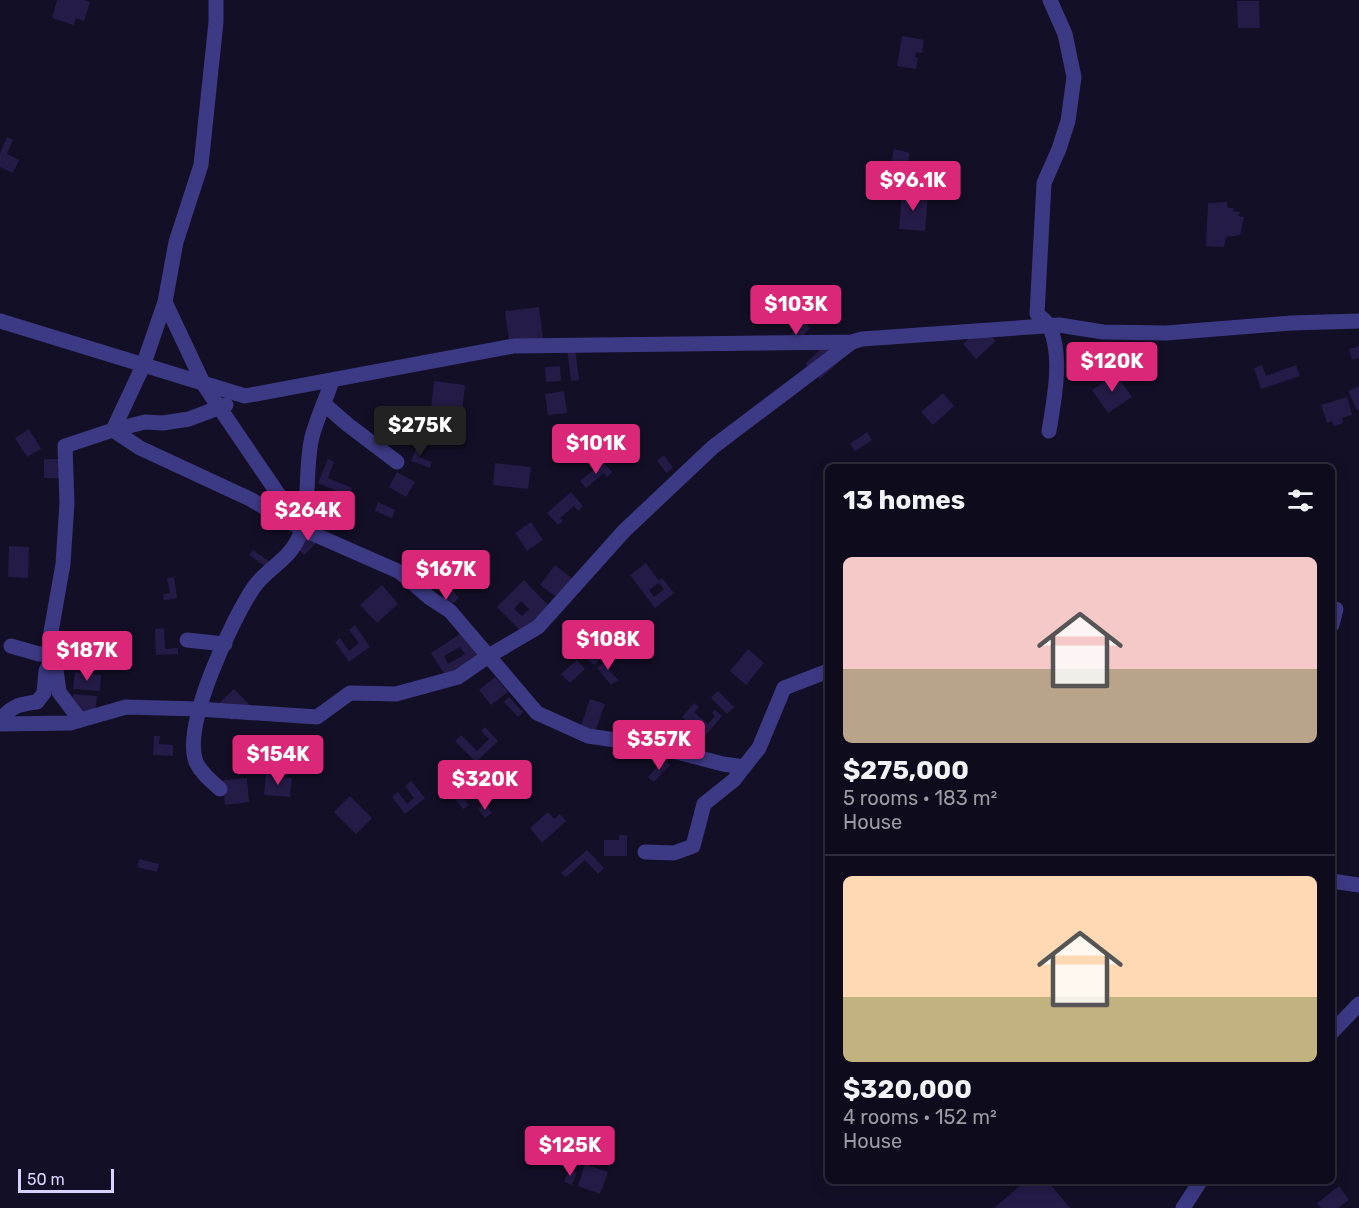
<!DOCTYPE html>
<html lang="en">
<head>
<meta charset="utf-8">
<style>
	:root { --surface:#0e0b1c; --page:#171425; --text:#f1f3f6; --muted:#9b9ba3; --line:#2e2b3b; --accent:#db2777 }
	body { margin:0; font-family:Rubik,sans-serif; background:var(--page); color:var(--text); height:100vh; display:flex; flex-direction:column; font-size:22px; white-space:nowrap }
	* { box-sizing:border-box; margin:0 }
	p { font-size:20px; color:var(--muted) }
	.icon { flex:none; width:33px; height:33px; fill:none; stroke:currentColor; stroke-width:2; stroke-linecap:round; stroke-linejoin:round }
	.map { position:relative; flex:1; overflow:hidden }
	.drawer { position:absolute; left:825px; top:464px; width:510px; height:720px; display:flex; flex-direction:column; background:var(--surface); border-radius:9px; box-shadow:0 3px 15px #0003,0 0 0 2px var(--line) }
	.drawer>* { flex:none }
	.scale { position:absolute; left:18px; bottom:15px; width:96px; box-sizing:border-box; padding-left:6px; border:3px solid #d9d4ff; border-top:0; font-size:16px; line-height:21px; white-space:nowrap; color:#d9d4ff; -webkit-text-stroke:4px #130f26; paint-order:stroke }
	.price { position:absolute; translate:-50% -51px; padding:0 14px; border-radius:6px; background:var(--accent); color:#fff; font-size:20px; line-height:39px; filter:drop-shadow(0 2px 3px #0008) }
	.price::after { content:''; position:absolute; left:50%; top:36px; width:18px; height:14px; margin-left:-9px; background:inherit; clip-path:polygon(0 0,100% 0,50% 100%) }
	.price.selected { background:#222; color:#fff }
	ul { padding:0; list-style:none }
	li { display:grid; align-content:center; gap:12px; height:318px; padding:0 18px }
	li+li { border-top:2px solid var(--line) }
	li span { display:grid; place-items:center; height:186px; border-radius:9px; color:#555 }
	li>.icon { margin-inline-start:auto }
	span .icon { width:108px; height:108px; fill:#fffc; stroke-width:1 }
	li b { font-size:26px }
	h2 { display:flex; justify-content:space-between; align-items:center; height:72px; padding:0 18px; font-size:26px }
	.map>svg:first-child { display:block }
	.building { fill:#241b47; fill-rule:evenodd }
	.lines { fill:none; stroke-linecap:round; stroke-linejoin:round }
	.minor { stroke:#3d3a85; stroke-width:15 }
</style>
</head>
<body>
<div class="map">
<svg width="1359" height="1208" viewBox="0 0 1359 1208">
	<rect width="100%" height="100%" fill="#130f26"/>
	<g class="building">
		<path d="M57,0H84L90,2L84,21L76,18L74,25L52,18Z"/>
		<path d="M1237,1H1259L1260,28H1238Z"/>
		<path d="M902,36L924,40L922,53L916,52L915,57L918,58L916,69L897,66Z"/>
		<path d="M7,137L13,140L7,154L19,160L13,173L0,167V153Z"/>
		<path d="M894,149L910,153L903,185L887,182Z"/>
		<path d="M902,194L928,196L925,231L899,229Z"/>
		<path d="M1227,202L1228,208H1234L1233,211L1240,212L1238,216L1244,217L1240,235L1226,237L1224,247L1206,246L1208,203Z"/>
		<path d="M539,307L543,338L509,341L505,311Z"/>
		<path d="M803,321L810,328L789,351L782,344Z"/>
		<path d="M983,327L996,341L976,359L963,344Z"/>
		<path d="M826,344L841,360L820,379L805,364Z"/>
		<path d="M1359,346V358L1352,360L1349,349Z"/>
		<path d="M575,348L579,380L571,381L567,349Z"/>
		<path d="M1262,365L1266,376L1296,365L1300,376L1261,389L1254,368Z"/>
		<path d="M560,366L561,381L546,382L545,367Z"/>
		<path d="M1116,374L1132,397L1108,413L1092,390Z"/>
		<path d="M434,381L465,385L462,413L431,409Z"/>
		<path d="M1359,386V410H1357L1348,391Z"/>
		<path d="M564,391L567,413L548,415L545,394Z"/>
		<path d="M943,393L954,406L933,425L921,412Z"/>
		<path d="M1347,397L1352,415L1342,418L1343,423L1334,426L1332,421L1327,423L1321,405Z"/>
		<path d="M29,429L41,449L27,457L15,438Z"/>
		<path d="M867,432L872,440L855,451L850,444Z"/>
		<path d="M419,441L424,443L419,457L432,462L430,468L411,461Z"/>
		<path d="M664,455L673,468L666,473L657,460Z"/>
		<rect x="44" y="459" width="22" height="19"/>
		<path d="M328,459L334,462L328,478L352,488L349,496L318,483Z"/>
		<path d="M603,462L612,472L607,477L604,473L586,488L580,481Z"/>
		<path d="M495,463L531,467L528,489L493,485Z"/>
		<path d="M397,472L415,482L406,497L389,487Z"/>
		<path d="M571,492L583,506L578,511L574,506L560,518L563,521L558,525L547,513Z"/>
		<path d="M378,502L395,510L392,518L375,511Z"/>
		<path d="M531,522L543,540L527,551L515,533Z"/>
		<path d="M311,530L320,539L304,555L295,546Z"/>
		<path d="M9,546L29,547L28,578L8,577Z"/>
		<path d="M253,550L269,561L265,566L249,555Z"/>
		<path d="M646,563L659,581L662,578L674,593L655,608L630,575ZM659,583L664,589L654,597L649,590Z"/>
		<path d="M555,565L574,580L559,599L540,585Z"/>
		<path d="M174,577L177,598L164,600L163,594L170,593L167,578Z"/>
		<path d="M524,580L550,607L523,633L497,607ZM521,601L529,609L522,616L514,609Z"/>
		<path d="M382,585L398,604L377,623L360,605Z"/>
		<path d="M451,589L459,598L442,613L434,604Z"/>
		<path d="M355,625L370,647L349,662L335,642L340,638L349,651L359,643L349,630Z"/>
		<path d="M599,625L616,643L594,665L577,648L584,641L594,651L604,642L593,631Z"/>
		<path d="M164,628L165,649L178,648V654L156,655L155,629Z"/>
		<path d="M463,632L479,657L447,678L431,653ZM460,647L465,654L448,664L444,656Z"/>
		<path d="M748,649L764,663L746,685L730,671Z"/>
		<path d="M613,655L616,658L606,666L618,680L611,685L597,668Z"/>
		<path d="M577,660L585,669L570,683L561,674Z"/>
		<path d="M75,672L101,675L100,691L73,689Z"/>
		<path d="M495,677L508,692L491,705L479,690Z"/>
		<path d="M234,689L250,705L232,721L217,705Z"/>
		<path d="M718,691L734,707L727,714L711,698Z"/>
		<path d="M73,694L97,696L95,713L72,711Z"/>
		<path d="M509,697L523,712L518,717L504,702Z"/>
		<path d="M590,699L605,704L595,732L581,726Z"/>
		<path d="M694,703L699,707L694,712L708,724L715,716L712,713L715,710L722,716L705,736L682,717Z"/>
		<path d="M485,727L498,741L476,762L455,741L461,735L477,751L489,739L481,731Z"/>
		<path d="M694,735L702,742L685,762L677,755Z"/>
		<path d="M154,736H160L159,744L173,745V756L153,755Z"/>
		<path d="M664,760L670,765L654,782L648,777Z"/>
		<path d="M457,767L461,773L444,784L441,778Z"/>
		<path d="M266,773H274V777L292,778L290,797L264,795Z"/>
		<path d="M247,778L249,802L225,805L223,780Z"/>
		<path d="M479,780L487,791L481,795L473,784Z"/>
		<path d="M411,781L425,798L405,814L392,797L398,792L407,804L414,798L405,786Z"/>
		<path d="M460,793L469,805L463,809L454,798Z"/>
		<path d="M350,796L372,818L356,834L334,812Z"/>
		<path d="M485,804L492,813L485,818L478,809Z"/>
		<path d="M548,812L554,819L560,814L566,821L542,843L530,828Z"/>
		<path d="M619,835H627V856H604V840H619Z"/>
		<path d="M587,850L604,868L598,874L585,860L566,877L561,873Z"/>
		<path d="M139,859L159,864L157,872L137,867Z"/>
		<path d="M585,1164L608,1172L600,1194L578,1186Z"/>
		<path d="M569,1169L577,1172L572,1185L564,1182Z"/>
		<path d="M1027,1180H1047L1070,1208H994Z"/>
		<path d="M1339,1186L1349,1200L1338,1208H1321L1317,1203Z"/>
	</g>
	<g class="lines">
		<g class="minor">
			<path d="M165,302L204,385L302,529L400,572L430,598L450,611L537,713L588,736L650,745L723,764L744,767L759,748L784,688L828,671"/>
			<path d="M0,321L245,396L514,346L852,342L862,339L1059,325L1103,332L1166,333L1291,323L1359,321"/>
			<path d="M324,404L347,424L397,462"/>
			<path d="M113,430L140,448L250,499L297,526"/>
			<path d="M113,430L145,422L163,423L189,419L226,405"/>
			<path d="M1049,431C1054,400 1063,357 1050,328C1048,322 1042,318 1037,314L1044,183L1059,149L1068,121L1074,77L1065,34L1050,0"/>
			<path d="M1332,625L1336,609"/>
			<path d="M187,640L225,644"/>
			<path d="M0,720C12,706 19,704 37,702L44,693L46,671L54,653L39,654L11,646"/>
			<path d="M80,720L59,692L51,632L63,564L67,503L65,446L113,430L143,366L165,302L176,242L201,165L216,22V0"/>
			<path d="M0,724L70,723L126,707L198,709L317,717L350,693L396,694L458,677L487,657L538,627L624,531L713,447L852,342"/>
			<path d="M220,789C211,781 201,773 196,762C182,724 232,620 254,587C269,566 294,559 302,528C310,499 305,466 312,437C317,418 326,399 332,381"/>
			<path d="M645,852L674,853L693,846L704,804L734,780L744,767"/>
			<path d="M1332,881L1359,885"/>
			<path d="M1332,1032L1359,1004"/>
			<path d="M1183,1208L1201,1180"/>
		</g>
	</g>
</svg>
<div class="scale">50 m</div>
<b class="price" style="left:913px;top:212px">$96.1K</b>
<b class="price" style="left:796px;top:336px">$103K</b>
<b class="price" style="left:1112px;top:393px">$120K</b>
<b class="price selected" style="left:420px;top:457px">$275K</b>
<b class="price" style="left:596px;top:475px">$101K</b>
<b class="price" style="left:308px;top:542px">$264K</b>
<b class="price" style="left:446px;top:601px">$167K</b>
<b class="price" style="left:608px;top:671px">$108K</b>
<b class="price" style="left:87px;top:682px">$187K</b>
<b class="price" style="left:659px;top:771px">$357K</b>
<b class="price" style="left:278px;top:786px">$154K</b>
<b class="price" style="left:485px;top:811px">$320K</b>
<b class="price" style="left:570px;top:1177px">$125K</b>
<section class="drawer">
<h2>13 homes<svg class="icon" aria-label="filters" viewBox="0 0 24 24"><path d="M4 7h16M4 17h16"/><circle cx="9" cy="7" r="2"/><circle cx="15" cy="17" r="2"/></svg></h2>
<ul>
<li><span style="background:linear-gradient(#f6c9c9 60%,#b9a48a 0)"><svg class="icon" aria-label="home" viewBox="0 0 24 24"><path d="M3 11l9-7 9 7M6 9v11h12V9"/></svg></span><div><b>$275,000</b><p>5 rooms · 183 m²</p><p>House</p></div></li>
<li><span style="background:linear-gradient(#ffd9b3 65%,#c2b280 0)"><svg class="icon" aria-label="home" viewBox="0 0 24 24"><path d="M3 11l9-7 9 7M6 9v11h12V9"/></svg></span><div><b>$320,000</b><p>4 rooms · 152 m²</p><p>House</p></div></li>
</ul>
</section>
</div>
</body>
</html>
